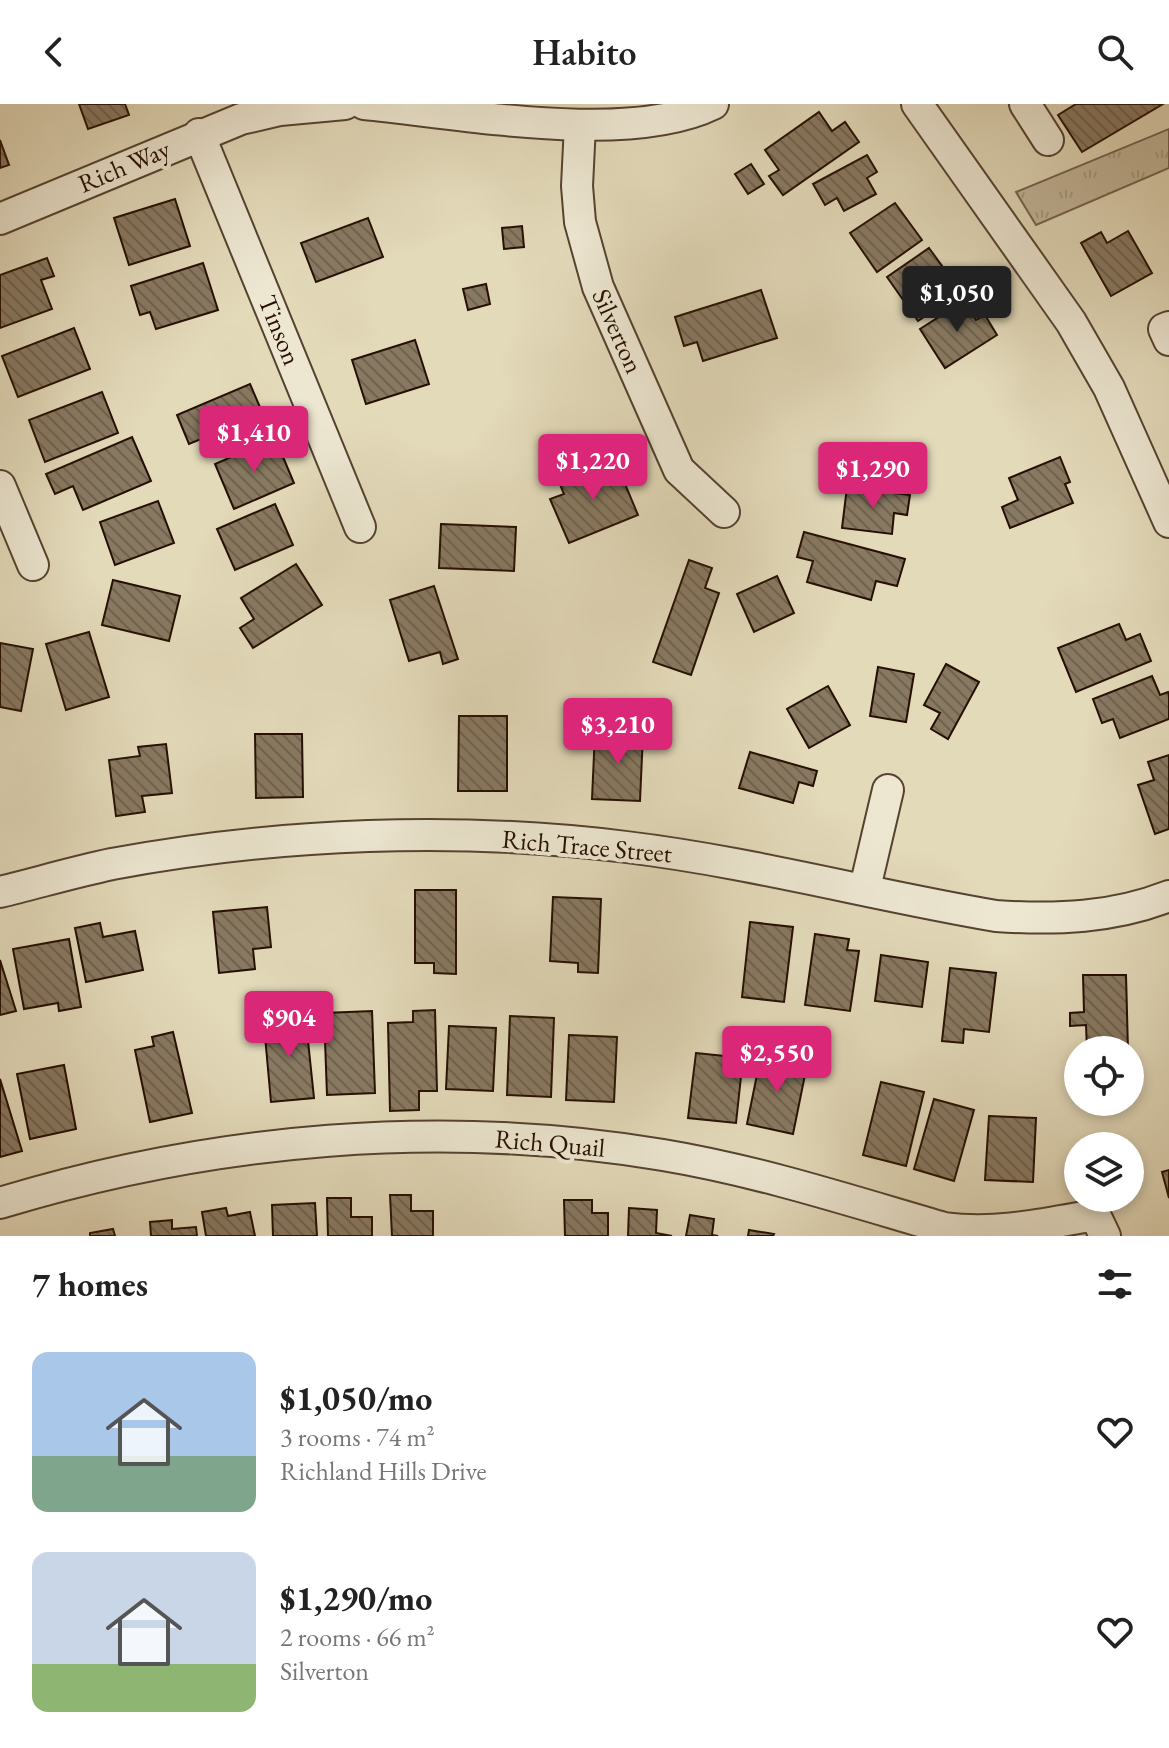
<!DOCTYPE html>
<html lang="en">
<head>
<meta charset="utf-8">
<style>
	:root { --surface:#fff; --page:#f2f2f2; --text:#222; --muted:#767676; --accent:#db2777 }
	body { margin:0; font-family:"EB Garamond",serif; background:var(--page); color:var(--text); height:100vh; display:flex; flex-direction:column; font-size:30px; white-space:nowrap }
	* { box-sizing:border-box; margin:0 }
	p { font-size:26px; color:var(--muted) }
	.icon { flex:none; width:44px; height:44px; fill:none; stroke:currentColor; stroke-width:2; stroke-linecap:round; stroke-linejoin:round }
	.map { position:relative; height:1132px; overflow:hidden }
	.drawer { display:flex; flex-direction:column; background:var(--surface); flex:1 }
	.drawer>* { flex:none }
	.fabs { position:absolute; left:1064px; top:932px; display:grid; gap:16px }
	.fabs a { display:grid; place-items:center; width:80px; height:80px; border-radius:50%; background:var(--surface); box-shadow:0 4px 12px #0003; font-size:40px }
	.price { position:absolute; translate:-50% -68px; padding:0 18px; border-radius:8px; background:var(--accent); color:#fff; font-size:26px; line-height:52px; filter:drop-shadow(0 2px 4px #0008) }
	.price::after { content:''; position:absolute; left:50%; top:48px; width:24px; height:18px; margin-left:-12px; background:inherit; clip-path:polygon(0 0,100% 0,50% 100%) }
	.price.on { background:#222; color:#fff }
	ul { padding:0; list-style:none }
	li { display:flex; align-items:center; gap:24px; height:200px; padding:0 32px }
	li span { display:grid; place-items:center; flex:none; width:224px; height:160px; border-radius:16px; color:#555 }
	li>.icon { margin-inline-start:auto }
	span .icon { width:96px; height:96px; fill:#fffc; stroke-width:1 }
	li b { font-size:34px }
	h2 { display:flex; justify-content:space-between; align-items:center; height:96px; padding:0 32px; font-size:34px }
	header { display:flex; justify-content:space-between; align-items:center; height:104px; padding:0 32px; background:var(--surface); font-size:36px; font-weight:600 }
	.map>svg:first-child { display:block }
	.grass { fill:url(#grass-tufts); stroke:#74634e; stroke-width:2 }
	.building { fill:url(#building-back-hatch); stroke:#260f02; stroke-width:2 }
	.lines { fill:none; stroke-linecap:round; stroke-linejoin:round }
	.minor-casing { stroke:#554230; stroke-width:34 }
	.minor { stroke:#ede7d2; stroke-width:30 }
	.labels { text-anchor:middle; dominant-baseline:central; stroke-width:8; stroke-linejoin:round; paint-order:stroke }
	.street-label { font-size:26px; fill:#260f02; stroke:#ede7d2 }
</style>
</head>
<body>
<header><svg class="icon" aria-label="back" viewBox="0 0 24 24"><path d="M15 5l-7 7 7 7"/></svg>Habito<svg class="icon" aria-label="search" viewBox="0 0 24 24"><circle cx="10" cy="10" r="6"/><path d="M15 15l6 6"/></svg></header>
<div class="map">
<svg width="1169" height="1132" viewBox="0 0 1169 1132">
	<defs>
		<pattern id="grass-tufts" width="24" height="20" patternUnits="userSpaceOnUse" patternTransform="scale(2)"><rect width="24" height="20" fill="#c3b79b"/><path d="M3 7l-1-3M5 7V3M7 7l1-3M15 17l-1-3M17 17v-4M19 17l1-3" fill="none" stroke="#a79c84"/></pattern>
		<pattern id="building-back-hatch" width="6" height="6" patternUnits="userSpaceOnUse" patternTransform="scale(2)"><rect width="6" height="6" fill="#887962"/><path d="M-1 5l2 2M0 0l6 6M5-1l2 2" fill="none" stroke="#6f624f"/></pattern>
	</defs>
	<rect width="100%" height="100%" fill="#e3daba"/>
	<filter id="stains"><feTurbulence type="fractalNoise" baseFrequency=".0025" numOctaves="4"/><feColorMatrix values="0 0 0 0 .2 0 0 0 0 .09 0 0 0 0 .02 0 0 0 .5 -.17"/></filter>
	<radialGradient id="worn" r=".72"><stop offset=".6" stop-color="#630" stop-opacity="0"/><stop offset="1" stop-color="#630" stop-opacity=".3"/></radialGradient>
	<path class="grass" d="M1169,25V64L1036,121L1016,88Z"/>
	<g class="building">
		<path d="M79,0H125L129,11L88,25Z"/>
		<path d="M1076,0H1163L1082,48L1058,11Z"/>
		<path d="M819,8L832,27L845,18L859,38L783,91L769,72L779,66L765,46Z"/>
		<path d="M0,36L9,61L0,64Z"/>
		<path d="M867,51L877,68L867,74L876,90L844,107L837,94L825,101L813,80Z"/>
		<path d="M751,60L764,80L748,90L735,70Z"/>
		<path d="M175,95L190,142L129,161L114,114Z"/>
		<path d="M895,99L922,136L877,168L850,129Z"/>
		<path d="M368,114L383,153L316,178L301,139Z"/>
		<path d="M522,122L524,143L504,145L502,124Z"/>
		<path d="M1128,127L1152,169L1111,192L1081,139L1101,128L1107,139Z"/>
		<path d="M929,144L956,181L940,193L944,200L918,217L887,173Z"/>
		<path d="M47,154L54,172L41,176L52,205L0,224V171Z"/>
		<path d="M203,159L218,206L156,225L150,208L140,211L131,182Z"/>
		<path d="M486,180L490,200L468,206L463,185Z"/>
		<path d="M761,186L777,234L703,257L697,238L684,242L675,213Z"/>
		<path d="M964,197L976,216L985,211L997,231L945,264L920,225Z"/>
		<path d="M74,224L90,265L18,293L2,252Z"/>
		<path d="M415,236L429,280L366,300L352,256Z"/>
		<path d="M250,280L268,322L206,348L201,335L189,340L177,311Z"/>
		<path d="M102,288L118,329L45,358L29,316Z"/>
		<path d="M132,333L151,377L83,406L73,382L55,390L46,370Z"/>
		<path d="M275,334L294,379L234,405L215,360Z"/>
		<path d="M1060,353L1070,378L1065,380L1073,399L1010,424L1002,403L1018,396L1009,374Z"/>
		<path d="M615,356L638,411L569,439L550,395L564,390L559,378Z"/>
		<path d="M847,383L910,391L907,411L894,409L892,430L842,424Z"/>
		<path d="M158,397L174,439L115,461L100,418Z"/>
		<path d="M275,400L293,441L235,466L217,425Z"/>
		<path d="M441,420L516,423L514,467L439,464Z"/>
		<path d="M804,428L905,455L897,482L876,477L871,496L807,478L813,457L797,453Z"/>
		<path d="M689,456L712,464L705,484L719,489L691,571L653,558Z"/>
		<path d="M296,460L322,501L253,544L240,524L254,515L241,494Z"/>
		<path d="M777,472L794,509L754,528L737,490Z"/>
		<path d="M113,476L180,492L169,537L102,521Z"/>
		<path d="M434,482L458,555L443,560L440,548L409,557L390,496Z"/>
		<path d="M1119,520L1126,536L1140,530L1151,557L1076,588L1058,544Z"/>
		<path d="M89,528L109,593L66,606L46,540Z"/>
		<path d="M0,539L33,545L21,607L0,603Z"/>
		<path d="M946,560L979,578L948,635L931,625L940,609L924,601Z"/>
		<path d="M878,563L914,570L906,618L870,612Z"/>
		<path d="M1152,572L1160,591L1168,588L1169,591V615L1120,634L1113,615L1102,619L1093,595Z"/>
		<path d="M828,582L850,621L809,644L787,605Z"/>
		<path d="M459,612H507V687H458Z"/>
		<path d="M595,628L643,630L640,697L592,695Z"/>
		<path d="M255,630H302L303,693L256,694Z"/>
		<path d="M166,640L172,689L142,692L145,708L116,712L109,656L140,652L138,643Z"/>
		<path d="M750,648L817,667L813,682L799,678L793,699L739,684Z"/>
		<path d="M1169,651V725L1155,730L1138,681L1154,676L1148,658Z"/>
		<path d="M415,786H456V870L434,869V859H415Z"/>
		<path d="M553,793L601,795L598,869L578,868V859L550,857Z"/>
		<path d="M267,803L271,843L253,845L255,865L219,869L213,808Z"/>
		<path d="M750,818L793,823L784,898L742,893Z"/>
		<path d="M100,819L103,833L135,827L143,866L86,878L75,824Z"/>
		<path d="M815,830L849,835L847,846L859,847L850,907L805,901Z"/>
		<path d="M69,835L81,903L59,907L58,899L24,905L13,845Z"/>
		<path d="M881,851L928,858L922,903L875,897Z"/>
		<path d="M0,856L16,907L0,911Z"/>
		<path d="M950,864L996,869L989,928L964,925L963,939L942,937Z"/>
		<path d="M1083,871H1126L1128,946H1087L1086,921L1070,922V909L1084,908Z"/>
		<path d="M435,906L437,987H419V1006L390,1007L388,919L413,918V907Z"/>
		<path d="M372,907L375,989L327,991L324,909Z"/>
		<path d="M305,908L314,994L271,998L264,921L283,919L282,910Z"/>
		<path d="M510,912L554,914L551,993L507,991Z"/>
		<path d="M449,922L496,924L493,987L446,985Z"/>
		<path d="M173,928L192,1009L150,1018L135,946L154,942L152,933Z"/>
		<path d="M569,931L617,933L614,998L566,996Z"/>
		<path d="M696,949L743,954L736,1019L688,1014Z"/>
		<path d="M761,951L807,961L793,1030L747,1020Z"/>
		<path d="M64,961L76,1025L30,1035L17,970Z"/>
		<path d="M0,975L22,1047L0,1053Z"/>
		<path d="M881,978L924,988L906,1062L863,1051Z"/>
		<path d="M934,995L974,1006L954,1077L914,1065Z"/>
		<path d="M989,1012L1036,1014L1033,1078L985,1076Z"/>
		<path d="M1169,1066V1094L1162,1068Z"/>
		<path d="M390,1091H411V1107H433V1132H392Z"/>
		<path d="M327,1094H351V1113H372V1132H328Z"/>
		<path d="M564,1096H592V1109H608V1132H565Z"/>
		<path d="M315,1099L317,1132H273L272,1101Z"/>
		<path d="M226,1104L228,1112L250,1108L255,1132H206L202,1108Z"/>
		<path d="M629,1104L657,1106L656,1129L672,1132H628Z"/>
		<path d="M690,1111L714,1115L712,1131L718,1132H686Z"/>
		<path d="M172,1116V1125L196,1123L197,1132H151L150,1118Z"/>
		<path d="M113,1125L115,1132H90V1129Z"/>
		<path d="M749,1126L774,1130L773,1132H748Z"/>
	</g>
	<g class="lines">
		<defs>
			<g id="minor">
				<path d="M364,0C460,9 627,42 713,0"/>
				<path d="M917,0L1071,218L1109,284L1169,418"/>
				<path d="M1025,0L1048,36"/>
				<path d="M580,21L577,82L580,118L598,183L679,366L724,408"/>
				<path d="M199,30L360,423"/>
				<path d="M0,115L241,15L280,6L345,0"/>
				<path d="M1169,223L1164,225L1169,236"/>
				<path d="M0,382L33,461"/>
				<path d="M865,784L888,686"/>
				<path d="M0,788C37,779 74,768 112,760C279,729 457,722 626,743C751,758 872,791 996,812C1056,816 1113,814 1169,792"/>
				<path d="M0,1099C214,1034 442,1014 663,1051C759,1067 851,1097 944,1124C996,1131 1044,1120 1095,1111L1105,1132"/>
			</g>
		</defs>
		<use href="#minor" class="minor-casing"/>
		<use href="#minor" class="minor"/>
	</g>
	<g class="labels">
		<g class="street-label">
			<text transform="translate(124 62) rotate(-23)">Rich Way</text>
			<text transform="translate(280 226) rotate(68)">Tinson</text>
			<text transform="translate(618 227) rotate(66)">Silverton</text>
			<text transform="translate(587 742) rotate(5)">Rich Trace Street</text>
			<text transform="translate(550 1039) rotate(5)">Rich Quail</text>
		</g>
	</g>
	<rect width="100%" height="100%" filter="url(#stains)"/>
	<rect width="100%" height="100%" fill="url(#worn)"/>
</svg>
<div class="fabs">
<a><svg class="icon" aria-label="locate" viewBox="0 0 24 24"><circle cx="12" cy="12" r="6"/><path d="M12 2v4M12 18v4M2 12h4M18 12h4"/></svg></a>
<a><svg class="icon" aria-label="layers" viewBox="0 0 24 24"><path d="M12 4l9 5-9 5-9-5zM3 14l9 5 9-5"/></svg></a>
</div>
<b class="price on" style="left:957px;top:230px">$1,050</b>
<b class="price" style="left:254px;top:370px">$1,410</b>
<b class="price" style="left:593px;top:398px">$1,220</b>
<b class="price" style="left:873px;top:406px">$1,290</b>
<b class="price" style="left:618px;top:662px">$3,210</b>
<b class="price" style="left:289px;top:955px">$904</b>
<b class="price" style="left:777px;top:990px">$2,550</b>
</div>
<section class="drawer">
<h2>7 homes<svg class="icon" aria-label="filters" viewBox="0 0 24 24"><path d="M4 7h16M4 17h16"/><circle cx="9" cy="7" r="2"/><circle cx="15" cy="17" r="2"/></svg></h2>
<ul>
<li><span style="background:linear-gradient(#a9c7e8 65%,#7fa58c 0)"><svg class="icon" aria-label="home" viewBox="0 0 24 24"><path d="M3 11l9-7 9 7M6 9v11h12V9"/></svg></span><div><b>$1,050/mo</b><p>3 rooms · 74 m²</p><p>Richland Hills Drive</p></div><svg class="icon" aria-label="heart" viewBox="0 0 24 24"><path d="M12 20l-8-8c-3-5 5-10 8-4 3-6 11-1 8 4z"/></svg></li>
<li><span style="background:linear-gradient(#c9d6e8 70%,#8fb573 0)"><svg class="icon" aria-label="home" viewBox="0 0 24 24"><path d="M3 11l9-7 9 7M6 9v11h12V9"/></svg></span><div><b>$1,290/mo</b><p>2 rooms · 66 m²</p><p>Silverton</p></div><svg class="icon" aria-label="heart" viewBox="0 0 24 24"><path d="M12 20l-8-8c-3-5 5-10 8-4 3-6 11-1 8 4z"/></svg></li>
</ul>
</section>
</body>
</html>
